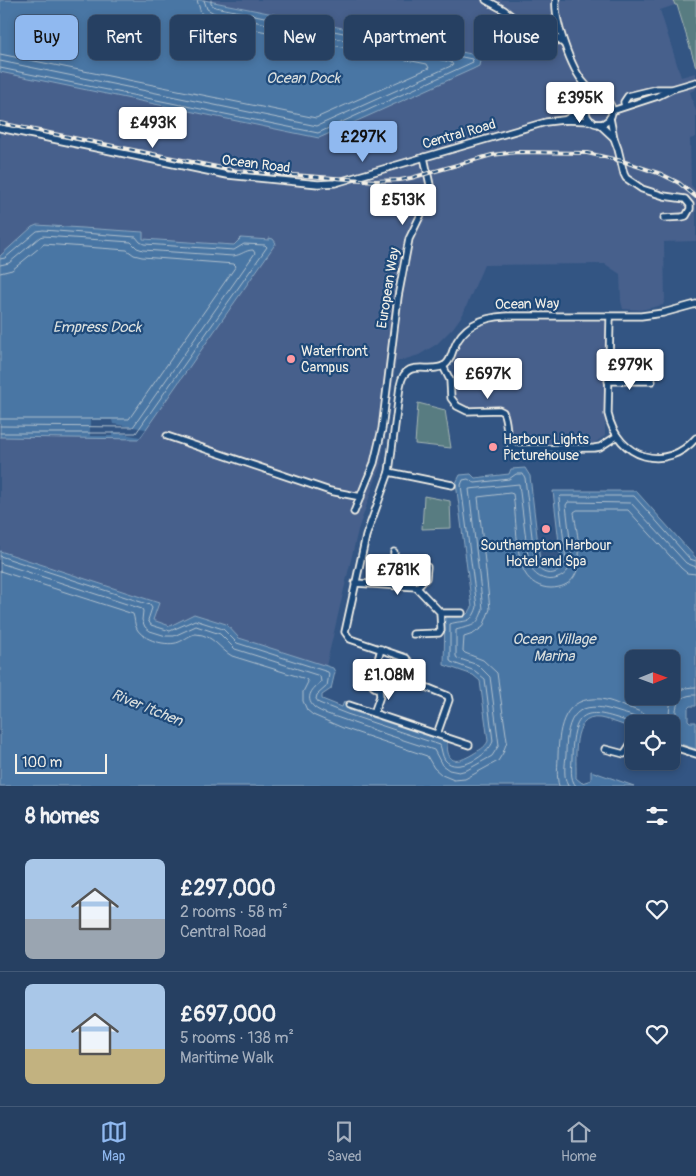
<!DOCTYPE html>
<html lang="en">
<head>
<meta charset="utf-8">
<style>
	:root { --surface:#264062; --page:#2e4768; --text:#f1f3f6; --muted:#a4afbe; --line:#425977; --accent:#90b9f0 }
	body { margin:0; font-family:Pangolin,sans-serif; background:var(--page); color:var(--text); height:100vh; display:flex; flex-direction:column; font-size:19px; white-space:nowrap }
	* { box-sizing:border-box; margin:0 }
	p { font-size:16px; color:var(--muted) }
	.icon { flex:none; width:28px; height:28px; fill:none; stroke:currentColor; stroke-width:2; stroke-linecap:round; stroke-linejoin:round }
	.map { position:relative; height:786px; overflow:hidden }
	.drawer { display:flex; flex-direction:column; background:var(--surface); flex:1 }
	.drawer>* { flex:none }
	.banner { position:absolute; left:15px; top:15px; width:666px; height:45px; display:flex; gap:10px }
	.needle { width:32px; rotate:89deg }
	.buttons { position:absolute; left:625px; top:650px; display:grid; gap:10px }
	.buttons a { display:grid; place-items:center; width:55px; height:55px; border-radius:8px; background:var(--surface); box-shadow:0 2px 8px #0003,0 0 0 1px var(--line); font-size:25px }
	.scale { position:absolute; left:15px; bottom:12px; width:92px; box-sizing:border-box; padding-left:5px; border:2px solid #f4f1e8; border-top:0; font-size:14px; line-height:18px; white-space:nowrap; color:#f4f1e8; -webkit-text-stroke:4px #1f4a7a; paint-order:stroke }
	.price { position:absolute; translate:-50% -42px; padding:0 11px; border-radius:5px; background:#fff; color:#222; font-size:16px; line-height:32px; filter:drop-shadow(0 1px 2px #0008) }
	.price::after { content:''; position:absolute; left:50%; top:30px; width:15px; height:11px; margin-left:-8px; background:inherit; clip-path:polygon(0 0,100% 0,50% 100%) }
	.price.active { background:var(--accent); color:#111 }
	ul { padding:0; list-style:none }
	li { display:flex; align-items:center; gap:15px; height:125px; padding:0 25px }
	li+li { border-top:1px solid var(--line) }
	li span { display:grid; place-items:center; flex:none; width:140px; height:100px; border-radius:8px; color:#555 }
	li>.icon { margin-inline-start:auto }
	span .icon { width:60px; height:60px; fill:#fffc; stroke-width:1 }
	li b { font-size:21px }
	h2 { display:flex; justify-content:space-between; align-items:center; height:60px; padding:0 25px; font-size:21px }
	.pill { padding:0 18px; border-radius:8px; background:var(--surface); box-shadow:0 2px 8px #0003,0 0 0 1px var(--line); font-size:18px; line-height:45px }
	.pill.active { background:var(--accent); color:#111 }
	.tab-bar { display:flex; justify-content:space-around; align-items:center; height:70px; border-top:1px solid var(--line); background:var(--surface); font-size:14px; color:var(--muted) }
	.tab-bar a { display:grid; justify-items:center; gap:2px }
	.tab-bar .active { color:var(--accent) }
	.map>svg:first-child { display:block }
	.built { fill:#46608c }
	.green { fill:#597c81; stroke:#a6b6b4 }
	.water { fill:#4976a4; stroke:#8da7bf; fill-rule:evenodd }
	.pier { fill:#335583 }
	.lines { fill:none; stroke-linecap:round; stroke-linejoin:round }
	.shore { stroke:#b0c0cd; stroke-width:1 }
	.street-casing { stroke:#f4f1e8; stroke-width:9 }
	.street { stroke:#1f4a7a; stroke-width:5.5 }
	.rail-casing { stroke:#f4f1e8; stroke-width:4 }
	.rail { stroke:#1f4a7a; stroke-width:2; stroke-dasharray:5.5; stroke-linecap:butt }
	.poi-dot { fill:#ff9aa2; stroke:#1f4a7a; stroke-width:2 }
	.labels { text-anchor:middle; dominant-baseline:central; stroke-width:4.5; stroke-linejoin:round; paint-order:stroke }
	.street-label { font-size:14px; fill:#f4f1e8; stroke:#1f4a7a }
	.poi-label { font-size:14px; fill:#f4f1e8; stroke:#1f4a7a; text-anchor:start }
	.water-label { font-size:15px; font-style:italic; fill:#dadfde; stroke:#1f4a7a }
</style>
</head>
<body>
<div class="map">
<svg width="696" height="786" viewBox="0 0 696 786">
	<rect width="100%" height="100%" fill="#335583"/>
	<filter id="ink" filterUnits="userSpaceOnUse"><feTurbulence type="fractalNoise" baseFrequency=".02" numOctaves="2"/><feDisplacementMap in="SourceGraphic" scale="10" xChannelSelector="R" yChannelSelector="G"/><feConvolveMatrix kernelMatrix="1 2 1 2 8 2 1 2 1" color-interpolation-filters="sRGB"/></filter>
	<g filter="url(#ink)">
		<g class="built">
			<path d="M204,0H673L675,5L660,10L681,77L695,73L696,76V89L690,92L696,111V137L690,139L691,185L696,191V241L664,242L665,299L663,305L641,310L623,309L621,301L620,274L605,264L484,265L463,314L453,328L437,344L419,355L396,362L381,464L358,530L326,666L239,638L226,624L170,626L153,620L158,603L0,551V437L139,439L276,243L270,240L241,238L234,245L143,239V232L33,228L0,256V72L319,138L481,56Z"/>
			<path d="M501,321H605V436L593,444L516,447L513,445L511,442L506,410L500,408L465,407L459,401L455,395L453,364L459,343L471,332L484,324Z"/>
		</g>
		<g class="green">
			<path d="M673,0H696V67L677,5H675Z"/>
			<path d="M418,403L445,410L451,448L415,444Z"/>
			<path d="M424,496L450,501L451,528L422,529Z"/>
		</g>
		<g class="water">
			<path d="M0,0H204L481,56L479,66L473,69L319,138L0,72Z"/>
			<path d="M37,225L143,232V239L234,245L241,238L269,240V238L273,239L276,243L139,439L0,437V256L32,227Z"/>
			<path d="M525,468L530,476L540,561L546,568L556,567L561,560L553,491H636L696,558V706H690L688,708V720L690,722H696V749L671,741V724H634V729C623,725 611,720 600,718C570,714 577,760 576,778L582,783L591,780V771L634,786H0V551L159,603L153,620L170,626L194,614L226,624L239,638L333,668L335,672L331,689L322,695V699L342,707L344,701L349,710L447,742C447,764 456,764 473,754C479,750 485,748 488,741L480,681L473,675L444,665L445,617C457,617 466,620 472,607L456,483L460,475L471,474L475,478L509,474L511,469ZM634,659H671V696H634Z"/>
		</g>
		<path class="pier" d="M90,420H112L113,424L146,429L140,437L113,432L112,436H90Z"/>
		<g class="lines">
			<g class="shore">
				<path d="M0,54L316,118L429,68L427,64L212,21L201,13L197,0"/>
				<path d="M0,61L317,126L453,65L451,62L214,13L207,9L204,0"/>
				<path d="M0,68L318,133L473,62L472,59L215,7L211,4V0"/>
				<path d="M0,259L5,258L37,231L43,230L136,237L140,242L144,244L234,250L244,244L265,245L267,247L136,433H0"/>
				<path d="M0,265L9,263L40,237L43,236L131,242L137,248L143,250L233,256C242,255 245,250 253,250L255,253L133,427L0,426"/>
				<path d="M0,273L12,270L44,244L127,250L134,255L142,257L234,264L236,266L129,419H0"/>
				<path d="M0,556L150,605L152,608L148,620L151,625L170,631L195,620L223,629L237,643L328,672L329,674L327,686L317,695L316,699L319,703L347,714L440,745C442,750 442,756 445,760C457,775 489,755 493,741L485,679L475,671L451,662L450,660V624C464,619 471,626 477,607L461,485L463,480L468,479L475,483L509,479L516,474H523L525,478L535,562C541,578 560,577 566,561L559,498L561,496H634L690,559L696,561"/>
				<path d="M0,563L142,609L143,611L142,620L145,627L150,631L166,636H174L196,626L220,634L235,649L320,676L321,682C313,688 304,697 314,707C321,713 334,716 342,719C373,730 403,740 434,750L442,765L449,770L459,772L467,770L492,756L499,745L490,677L478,665L457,658L456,656V630C472,625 477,628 483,609L469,489L519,484L529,564C538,588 571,583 572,557L566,505L568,502L631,503L686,563L696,567"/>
				<path d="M0,571L133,614C135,619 134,624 137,629C143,640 167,647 179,642C184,640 191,634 196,634C214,635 219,649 232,656L306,679L308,682L303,692V701L307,710L313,715L343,728L427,756L434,768L442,775L454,780L465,779L498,761L503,753L507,741L497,673L483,660L465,653L463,651L464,637L473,634L483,627L490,609L478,497L510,493L513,494C516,513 516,559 525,573C530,582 540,588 551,588C592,587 577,537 574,512L577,510H628L681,568L687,573L696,574"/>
				<path d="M666,724L669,722C669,701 671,687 696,687"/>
				<path d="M671,730L677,731L679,729C673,713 674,694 696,695"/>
				<path d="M559,786C556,776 558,765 558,755C559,726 564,696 601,699C609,700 616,703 623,706C635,710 646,711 652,724"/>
				<path d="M568,786C563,777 565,765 566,755C566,715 577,698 619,712C628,715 638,716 643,724"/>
				<path d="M576,786C569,778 572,767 572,757C573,701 593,710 635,724"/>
			</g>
			<defs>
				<g id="street">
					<path d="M486,0L504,10L515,19L546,29L564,44"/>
					<path d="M556,0C554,20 571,69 585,84C589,89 595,93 600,98"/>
					<path d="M535,25L556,19"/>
					<path d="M584,84V93L587,106"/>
					<circle cx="599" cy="111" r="13"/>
					<path d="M625,106L624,102L628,96L657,89H670"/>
					<path d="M612,111L658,96L672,89L696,82"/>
					<path d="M610,118L614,138L618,149L624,174L626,178L642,189L664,196L685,199L690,205V209L686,216L682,217L664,218"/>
					<path d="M565,120L586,108"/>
					<path d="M599,124L614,138"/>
					<path d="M0,128L227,175L318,184L335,183L546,122L563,120L592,121"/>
					<path d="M610,317L608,414C618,459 666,473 696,438"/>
					<path d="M443,366L450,380L451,398L457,406L467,411L499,410L503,412C509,423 504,442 514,449L594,448L600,447L617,436"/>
					<path d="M608,381H652"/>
					<path d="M167,436L330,491L361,497"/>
					<path d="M389,472L452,485"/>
					<path d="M354,512L374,463L382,429L398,297L409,239L429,198L430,185L424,157"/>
					<path d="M355,583L416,587L440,612L441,630L439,633L413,634"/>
					<path d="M393,585L394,552"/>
					<path d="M417,588L426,578L427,567"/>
					<path d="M441,613H462"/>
					<circle cx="378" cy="681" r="7"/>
					<path d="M376,675V667L381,649"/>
					<path d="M349,705L469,745"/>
					<path d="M374,713L380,696L379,688"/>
					<path d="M437,734L449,700L448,696L421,685L410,663L406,658L350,639L345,632L366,536L389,472L400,386C405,356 430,375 445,365C451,361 451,354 454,348C463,324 484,317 507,316H641L663,313L696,304"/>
					<path d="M671,746L696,754"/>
					<path d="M605,749L624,754L634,739"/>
				</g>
			</defs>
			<use href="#street" class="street-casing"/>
			<use href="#street" class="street"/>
			<defs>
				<path id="rail" d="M0,123L237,171L376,181L400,180L411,178L492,155L517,152L587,153L622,161L661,174L679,183L696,197"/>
			</defs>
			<use href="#rail" class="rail-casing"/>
			<use href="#rail" class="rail"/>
		</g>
	</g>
	<g class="poi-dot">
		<circle cx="291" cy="359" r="5"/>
		<circle cx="493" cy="447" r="5"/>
		<circle cx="546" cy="529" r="5"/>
	</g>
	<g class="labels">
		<g class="street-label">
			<text transform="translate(459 134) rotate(-16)">Central Road</text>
			<text transform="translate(256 164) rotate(7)">Ocean Road</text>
			<text transform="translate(388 288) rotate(-81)">European Way</text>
			<text transform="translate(527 304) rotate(-1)">Ocean Way</text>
		</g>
		<g class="poi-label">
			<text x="301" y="351">Waterfront<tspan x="301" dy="16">Campus</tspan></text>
			<text x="503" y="439">Harbour Lights<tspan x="503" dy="16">Picturehouse</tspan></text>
			<text x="546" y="545" text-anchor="middle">Southampton Harbour<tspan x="546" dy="16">Hotel and Spa</tspan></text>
		</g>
		<g class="water-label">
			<text x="303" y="78">Ocean Dock</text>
			<text x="97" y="327">Empress Dock</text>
			<text x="554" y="639">Ocean Village<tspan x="554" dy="17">Marina</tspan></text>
			<text transform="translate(147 708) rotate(22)">River Itchen</text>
		</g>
	</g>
</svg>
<div class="buttons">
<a><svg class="needle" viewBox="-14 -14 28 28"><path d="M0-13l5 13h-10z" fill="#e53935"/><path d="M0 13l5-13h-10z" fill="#a4afbe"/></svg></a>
<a><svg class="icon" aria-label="locate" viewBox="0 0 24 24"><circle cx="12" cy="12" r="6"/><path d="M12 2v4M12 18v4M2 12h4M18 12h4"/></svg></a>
</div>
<div class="scale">100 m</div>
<b class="price" style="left:580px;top:124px">£395K</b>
<b class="price" style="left:153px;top:149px">£493K</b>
<b class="price active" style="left:363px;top:163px">£297K</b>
<b class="price" style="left:403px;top:226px">£513K</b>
<b class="price" style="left:630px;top:391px">£979K</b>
<b class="price" style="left:488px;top:400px">£697K</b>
<b class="price" style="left:398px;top:596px">£781K</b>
<b class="price" style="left:389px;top:701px">£1.08M</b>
<div class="banner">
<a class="pill active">Buy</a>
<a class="pill">Rent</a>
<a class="pill">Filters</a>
<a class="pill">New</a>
<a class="pill">Apartment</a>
<a class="pill">House</a>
</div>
</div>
<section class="drawer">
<h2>8 homes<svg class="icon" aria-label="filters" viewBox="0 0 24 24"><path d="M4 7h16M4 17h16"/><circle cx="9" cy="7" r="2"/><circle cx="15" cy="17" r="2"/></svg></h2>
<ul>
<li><span style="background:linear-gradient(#a9c7e8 60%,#9aa5b1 0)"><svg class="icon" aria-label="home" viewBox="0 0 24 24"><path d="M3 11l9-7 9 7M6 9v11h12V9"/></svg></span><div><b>£297,000</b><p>2 rooms · 58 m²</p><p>Central Road</p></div><svg class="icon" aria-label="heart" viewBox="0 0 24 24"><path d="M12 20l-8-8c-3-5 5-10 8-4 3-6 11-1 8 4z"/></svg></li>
<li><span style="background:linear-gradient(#a9c7e8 65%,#c2b280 0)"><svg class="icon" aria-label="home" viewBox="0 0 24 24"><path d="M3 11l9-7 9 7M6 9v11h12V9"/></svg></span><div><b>£697,000</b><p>5 rooms · 138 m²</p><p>Maritime Walk</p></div><svg class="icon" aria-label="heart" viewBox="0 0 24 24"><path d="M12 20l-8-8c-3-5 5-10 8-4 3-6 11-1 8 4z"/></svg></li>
</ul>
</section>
<nav class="tab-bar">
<a class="active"><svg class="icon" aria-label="map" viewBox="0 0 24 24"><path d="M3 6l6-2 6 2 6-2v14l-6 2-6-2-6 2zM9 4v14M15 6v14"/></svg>Map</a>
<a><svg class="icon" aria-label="saved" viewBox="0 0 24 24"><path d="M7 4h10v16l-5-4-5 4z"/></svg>Saved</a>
<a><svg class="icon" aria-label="home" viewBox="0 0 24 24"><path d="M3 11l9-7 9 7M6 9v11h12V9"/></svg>Home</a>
</nav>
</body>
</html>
